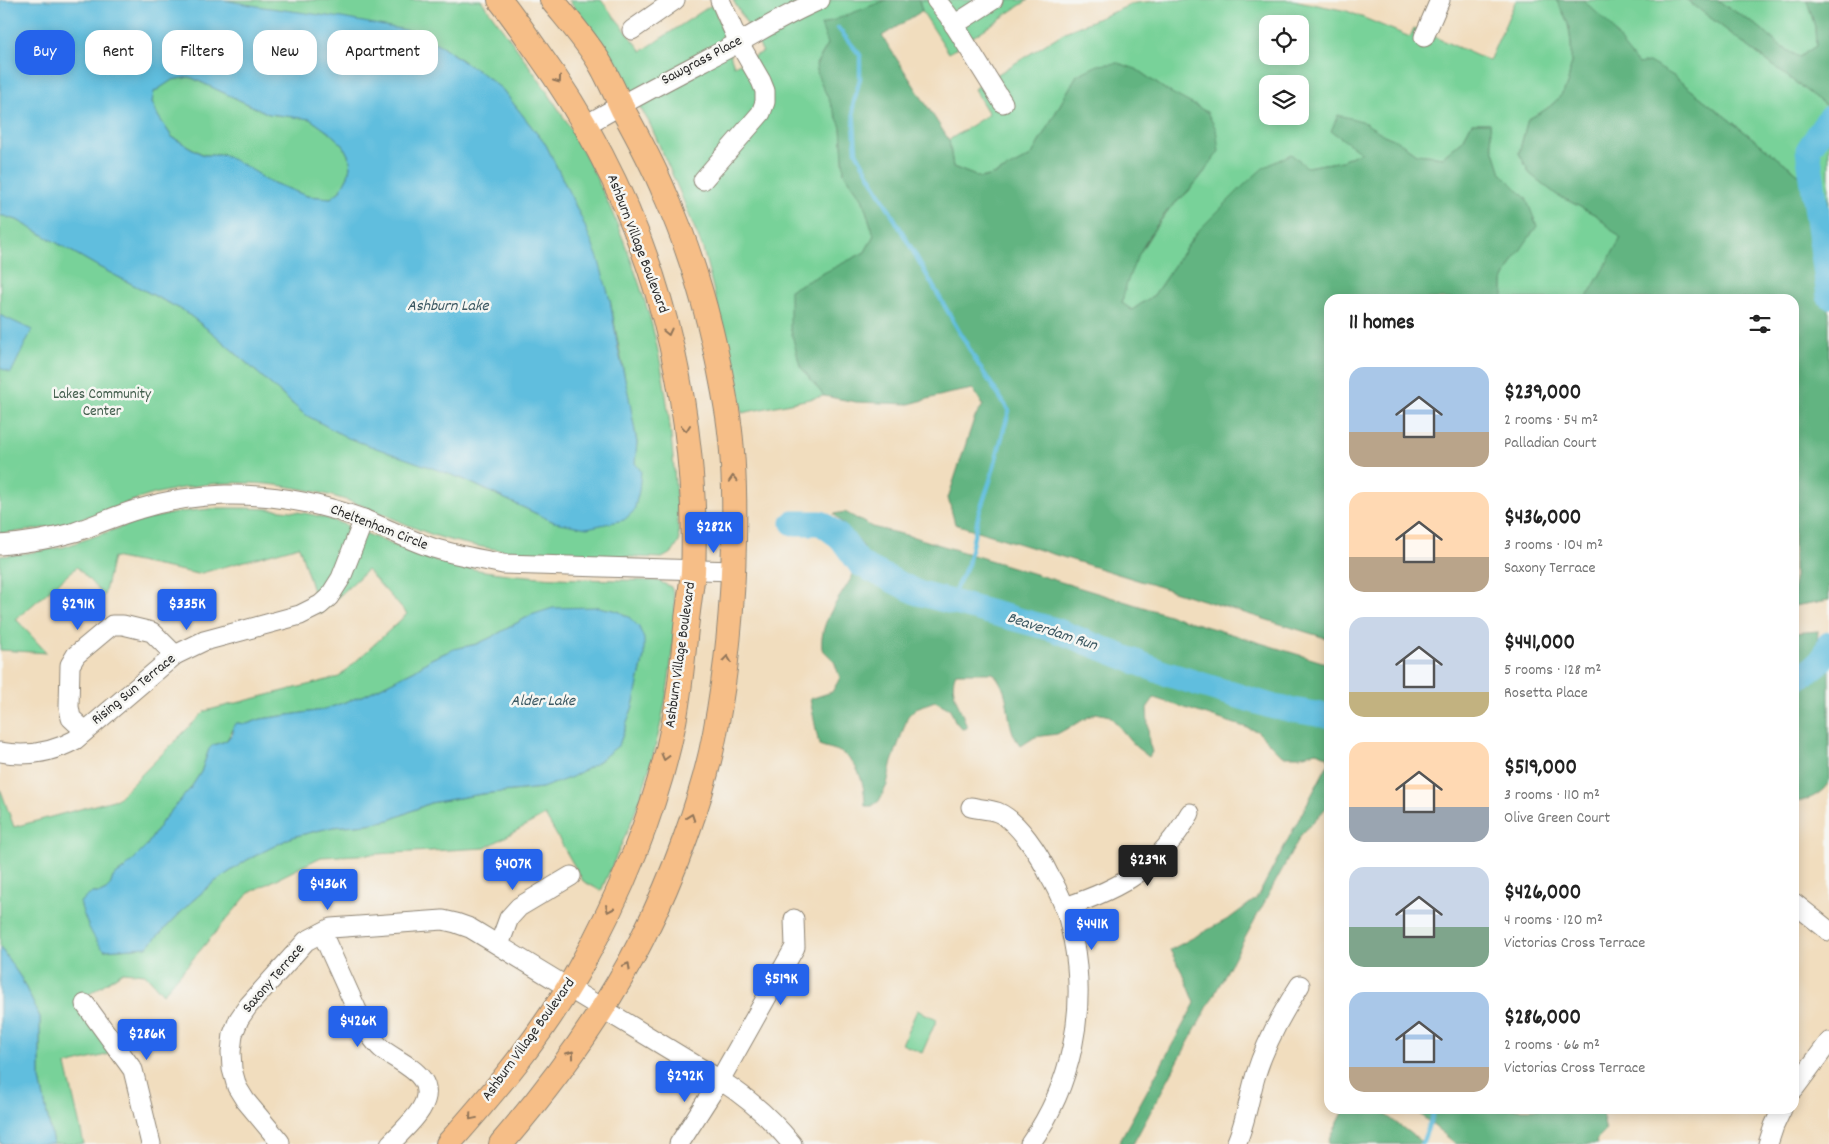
<!DOCTYPE html>
<html lang="en">
<head>
<meta charset="utf-8">
<style>
	:root { --surface:#fff; --page:#f6f6f6; --text:#222; --muted:#767676; --accent:#2563eb }
	body { margin:0; font-family:Dekko,sans-serif; background:var(--page); color:var(--text); height:100vh; display:flex; flex-direction:column; font-size:19px; white-space:nowrap }
	* { box-sizing:border-box; margin:0 }
	p { font-size:16px; color:var(--muted) }
	.icon { flex:none; width:28px; height:28px; fill:none; stroke:currentColor; stroke-width:2; stroke-linecap:round; stroke-linejoin:round }
	.map { position:relative; flex:1; overflow:hidden }
	.drawer { position:absolute; left:1324px; top:294px; width:475px; height:820px; display:flex; flex-direction:column; background:var(--surface); border-radius:15px; box-shadow:0 2px 12px #0003 }
	.drawer>* { flex:none }
	.top-card { position:absolute; left:15px; top:30px; width:475px; height:45px; display:flex; gap:10px }
	.tools { position:absolute; left:1259px; top:15px; display:grid; gap:10px }
	.tools a { display:grid; place-items:center; width:50px; height:50px; border-radius:10px; background:var(--surface); box-shadow:0 2px 12px #0003; font-size:25px }
	.price { position:absolute; translate:-50% -42px; padding:0 11px; border-radius:5px; background:var(--accent); color:#fff; font-size:16px; line-height:32px; filter:drop-shadow(0 1px 2px #0008) }
	.price::after { content:''; position:absolute; left:50%; top:30px; width:15px; height:11px; margin-left:-8px; background:inherit; clip-path:polygon(0 0,100% 0,50% 100%) }
	.price.current { background:#222; color:#fff }
	ul { padding:0; list-style:none }
	li { display:flex; align-items:center; gap:15px; height:125px; padding:0 25px }
	li span { display:grid; place-items:center; flex:none; width:140px; height:100px; border-radius:15px; color:#555 }
	li>.icon { margin-inline-start:auto }
	span .icon { width:60px; height:60px; fill:#fffc; stroke-width:1 }
	li b { font-size:21px }
	h2 { display:flex; justify-content:space-between; align-items:center; height:60px; padding:0 25px; font-size:21px }
	.tag { padding:0 18px; border-radius:15px; background:var(--surface); box-shadow:0 2px 12px #0003; font-size:18px; line-height:45px }
	.tag.current { background:var(--accent); color:#fff }
	.map>svg:first-child { display:block }
	.green { fill:#78d299; stroke:#527e62; fill-rule:evenodd }
	.forest { fill:#62b481; stroke:#467056 }
	.water { fill:#60bede; stroke:#467484; fill-rule:evenodd }
	.lines { fill:none; stroke-linecap:round; stroke-linejoin:round }
	.stream { stroke:#60bede; stroke-width:4.5 }
	.river { stroke:#60bede; stroke-width:25 }
	.minor-casing { stroke:#8e8474; stroke-width:21 }
	.major-casing { stroke:#8e8474; stroke-width:26 }
	.minor { stroke:#fff; stroke-width:19 }
	.major { stroke:#f6be87; stroke-width:24 }
	.oneway { stroke:#907459 }
	.labels { text-anchor:middle; dominant-baseline:central; stroke-width:5; stroke-linejoin:round; paint-order:stroke }
	.street-label { font-size:15px; fill:#2b2b2b; stroke:#f6f6f2 }
	.park-label { font-size:15px; fill:#425d4c; stroke:#f6f6f2 }
	.water-label { font-size:16px; font-style:italic; fill:#3b5761; stroke:#f6f6f2 }
</style>
</head>
<body>
<div class="map">
<svg width="1829" height="1144" viewBox="0 0 1829 1144">
	<rect width="100%" height="100%" fill="#f6f6f2"/>
	<filter id="ink" filterUnits="userSpaceOnUse"><feTurbulence type="fractalNoise" baseFrequency=".02" numOctaves="2"/><feDisplacementMap in="SourceGraphic" scale="10" xChannelSelector="R" yChannelSelector="G"/><feConvolveMatrix kernelMatrix="1 2 1 2 8 2 1 2 1" color-interpolation-filters="sRGB"/></filter>
	<filter id="wash" filterUnits="userSpaceOnUse"><feTurbulence type="fractalNoise" baseFrequency=".0096" numOctaves="4" result="noise"/><feDisplacementMap in="SourceGraphic" scale="20" xChannelSelector="R" yChannelSelector="G"/><feGaussianBlur stdDeviation="1.12" result="paint"/><feColorMatrix in="noise" values="0 0 0 0 0 0 0 0 0 0 0 0 0 0 0 0 0 1.4 0 .05"/><feComposite in="paint" operator="in"/></filter>
	<g filter="url(#wash)">
		<rect width="100%" height="100%" fill="#f1ddbe"/>
		<g class="green">
			<path d="M224,0H481C510,39 540,79 566,121C601,179 628,246 648,311C670,386 674,465 679,542L673,552L662,558C594,555 524,558 458,542C425,535 397,519 366,507C330,493 283,483 244,483C214,482 182,487 154,494C126,502 99,514 71,522C49,528 23,532 0,533V215L17,220L99,267L184,311L214,334L304,414L463,479L554,522L635,463L637,442L610,300L582,219L546,145L502,89L442,46Z"/>
			<path d="M569,0H601L642,51L713,4L734,66L763,52L733,0H886L878,3L828,44L816,64L841,127L844,173L862,198L874,235L865,252L831,270L800,366L824,396L742,413L729,350L703,249L679,190L649,122L607,54Z"/>
			<path d="M919,0H1028L949,53L922,11Z"/>
			<path d="M1166,0H1293L1347,11L1410,37L1414,28L1489,61L1516,0H1556C1560,7 1564,14 1567,21C1573,40 1574,77 1562,94C1553,106 1541,113 1528,119L1519,153L1530,174L1557,195L1596,215L1621,238L1586,299H1503V281L1513,261L1526,198L1501,174L1492,145L1490,123H1472L1463,140L1443,157L1416,154L1398,141L1384,135L1361,152L1342,161L1307,167L1243,186L1197,232L1154,295L1132,310L1122,303L1126,282L1136,259L1154,230L1170,208L1189,191L1206,170L1166,90L1136,69L1077,75L1031,156L996,174L981,178L953,167L949,140L989,114L974,89L1065,32L1135,3ZM1268,24H1300V56H1268ZM1268,84H1300V116H1268Z"/>
			<path d="M1583,0H1687L1829,108V198L1672,75L1638,64Z"/>
			<path d="M1717,0H1807L1815,27L1816,46L1799,57L1780,46L1759,27Z"/>
			<path d="M190,77L269,114L310,119L331,134L343,145L351,161L348,176L340,191L331,198L307,196L263,179L257,173L223,155H204L172,137L158,116L152,102L154,92L172,80Z"/>
			<path d="M219,508C256,508 296,508 332,520C374,535 413,557 457,566C523,580 591,579 658,581L671,587C678,604 675,625 673,643C669,695 657,747 641,796C630,828 614,860 601,891L583,881L545,815L485,848L321,857L249,893L163,994L145,974L123,972L88,995L126,1050L66,1065L84,1144H53L40,1079V1017L21,978L0,947V788L14,827L117,799L205,711L339,677L407,614L367,570L320,614L299,546L198,574L113,557L104,596L77,567L16,619L47,653L0,650V556L21,554L64,547L139,521L180,512ZM598,607L618,611L630,618L644,656L633,706L619,745L542,788L482,794L430,803L390,820L367,824L333,827L292,837L247,860L213,883L191,902L147,947L104,950L92,893H100L106,890L110,887L113,877L124,869L145,848L164,819L190,789L201,772L209,749L213,745L226,741L237,723L247,724L261,719L323,710L365,695L415,670L431,659L454,649L477,644L492,637L531,615Z"/>
			<path d="M917,1010L937,1019L922,1053L902,1044Z"/>
		</g>
		<g class="forest">
			<path d="M886,0H919L922,11L882,36L949,140L953,167L981,178L996,174L1031,156L1077,75L1098,65L1118,63L1136,69L1166,90L1207,112L1216,129L1219,151C1209,165 1200,179 1188,191C1182,198 1174,203 1168,210C1146,238 1129,267 1122,303L1132,310L1154,295L1197,232L1243,186L1263,168L1291,154L1307,167L1342,161L1361,152L1331,131L1338,115L1362,121L1384,135L1398,141L1416,154L1443,157L1463,140L1472,123H1490L1492,145L1501,173L1526,198L1537,226L1513,261L1503,281V299H1329V639L955,524L948,498L974,419L983,405L973,389L947,394L909,404L856,402L824,396L800,366L790,327V290L865,252L874,235L862,198L844,173L841,127L818,76L816,65L828,44L821,25Z"/>
			<path d="M1556,0H1583L1610,25L1624,47L1638,64L1649,62L1672,75L1829,198V600L1794,606V299H1586L1621,238L1596,215L1557,195L1530,174L1519,153L1528,119C1541,113 1553,106 1562,94C1574,77 1573,40 1567,21C1564,14 1560,7 1556,0Z"/>
			<path d="M1687,0H1717L1759,27L1780,46L1799,57L1816,46L1815,27L1807,0H1829V108Z"/>
			<path d="M845,512L872,527L914,537L1329,664V761L1327,756L1316,752L1300,756H1282L1257,731L1154,698L1147,708L1149,742L1152,752L1149,757L1136,747L1110,716L1096,713L1057,734L1035,737L1021,746C1002,725 1015,696 993,673H956C947,690 963,711 967,728L962,729L955,721L950,709L935,701L916,708L908,716L891,765L887,785L879,801L872,806H865C865,786 860,765 842,753C836,749 826,748 819,745L810,699L832,692L840,678L834,661L822,649C819,620 841,598 854,573C858,565 861,556 864,547L834,514Z"/>
			<path d="M1818,631L1817,647L1829,661V782C1822,794 1809,800 1796,802L1794,801V633Z"/>
			<path d="M1329,762V803L1326,808L1301,835L1133,1144H1118L1195,1003L1185,978L1170,950L1230,918L1257,898Z"/>
			<path d="M1345,1109H1378L1424,1144H1329V1140Z"/>
			<path d="M1413,1109H1601L1606,1131L1596,1141L1597,1144H1456Z"/>
		</g>
		<g class="water">
			<path d="M0,0H224L263,7L342,18L411,31L442,46L462,61L480,72L502,89L546,145L582,219L598,258L610,300L618,348L629,397L637,443L635,463L641,471L639,491L634,511L624,520L587,528L554,522L463,479L348,438L304,414L214,334L184,311L99,267L17,220L0,215ZM190,77L269,114L310,119L331,134L343,145L351,161L348,176L340,191L331,198L307,196L263,179L257,173L240,163L223,155H203L172,137L158,116L152,102L154,92L172,80Z"/>
			<path d="M0,315L32,330L11,373L0,368L1,349L0,348Z"/>
			<path d="M598,607L618,611L630,618L639,627L644,639V656L633,706L619,745L595,764L572,777L542,788L482,794L430,803L390,820L367,824L333,827L292,837L247,860L213,883L191,902L147,947L104,950C92,938 84,918 80,902L92,893H100L106,890L110,886L113,877L124,869L145,848L164,819L190,789L201,772L209,749L213,745L226,741L233,733V726L237,723L247,724L261,719L323,710L365,695L415,670L431,659L454,649L477,644L492,637L531,615L553,608Z"/>
			<path d="M0,947L21,978L40,1017V1079L53,1144H1L0,1142Z"/>
		</g>
		<g class="lines">
			<g class="stream">
				<path d="M838,28L860,55V78L853,106L856,152L978,364L1009,411L990,481L979,513L968,564L949,602"/>
				<path d="M1422,1144L1435,1109"/>
			</g>
			<g class="river">
				<path d="M1829,118L1808,150L1829,296"/>
				<path d="M793,523H821L841,538L860,564L918,593L1056,630L1164,673L1274,707L1329,716"/>
				<path d="M1794,680C1808,672 1826,662 1829,644"/>
			</g>
		</g>
	</g>
	<g filter="url(#ink)">
		<g class="lines">
			<defs>
				<g id="minor">
					<path d="M936,0L948,15L1003,103"/>
					<path d="M954,25L993,0"/>
					<path d="M632,30L675,0"/>
					<path d="M1424,37L1440,0"/>
					<path d="M586,125C635,96 687,70 738,43C765,28 791,12 820,0"/>
					<path d="M703,180L761,113L765,102V91L761,81L739,43L720,0"/>
					<path d="M0,545C25,543 51,539 75,532C96,525 117,515 139,509C167,500 196,496 225,495C272,494 319,503 363,519C386,528 409,540 433,548C456,555 480,559 503,564L734,571"/>
					<path d="M85,731L71,718L69,707L70,665L76,655L112,625H123L152,632L175,655"/>
					<path d="M0,752C27,757 51,753 75,740L175,655L204,641L300,615L320,605L329,597L341,578L364,519"/>
					<path d="M971,807C979,809 989,809 997,812C1018,820 1040,856 1049,875C1055,885 1060,895 1064,906C1069,916 1070,928 1073,939C1087,1010 1072,1085 1030,1144"/>
					<path d="M1794,903L1829,931"/>
					<path d="M1065,907C1123,888 1159,867 1190,813"/>
					<path d="M322,933L365,1028C370,1035 375,1043 382,1049C400,1064 441,1076 421,1109C414,1121 400,1133 390,1144"/>
					<path d="M499,945L509,918L519,907L571,876"/>
					<path d="M85,1004L133,1070L151,1144"/>
					<path d="M1794,1089L1829,1042"/>
					<path d="M280,1142L245,1100L237,1087L232,1069L231,1052L233,1034L239,1019L248,1006L306,941L331,928L443,920L456,923L470,928L720,1080C748,1098 771,1118 792,1144"/>
					<path d="M679,1144L720,1080L795,947L794,919"/>
					<path d="M1236,1144C1246,1122 1249,1097 1256,1074C1266,1042 1282,1013 1300,985"/>
					<path d="M1768,1144L1774,1126L1782,1109"/>
				</g>
				<g id="major">
					<path d="M448,1144C495,1091 542,1035 577,973C620,897 657,808 674,722C680,691 683,659 686,628C688,609 691,590 693,572C695,532 693,492 689,452C674,306 623,170 537,51C525,34 513,16 500,0"/>
					<path d="M501,1144C555,1081 605,1013 642,939C672,879 703,799 715,733C727,669 733,605 734,540C735,499 734,456 728,416C716,341 696,263 665,194C653,165 638,137 623,110C616,95 609,79 601,65C588,42 569,21 552,0"/>
				</g>
			</defs>
			<use href="#minor" class="minor-casing"/>
			<use href="#major" class="major-casing"/>
			<use href="#minor" class="minor"/>
			<use href="#major" class="major"/>
		</g>
		<defs><path id="oneway-chevron" d="M-2-3.5L2.5 0L-2 3.5" fill="none" stroke-width="1.6" stroke-linecap="round" stroke-linejoin="round" transform="scale(1.25)"/></defs>
		<g class="oneway">
			<use href="#oneway-chevron" transform="translate(558 80) rotate(54)"/>
			<use href="#oneway-chevron" transform="translate(668 332) rotate(77)"/>
			<use href="#oneway-chevron" transform="translate(686 428) rotate(83)"/>
			<use href="#oneway-chevron" transform="translate(733 479) rotate(-93)"/>
			<use href="#oneway-chevron" transform="translate(727 659) rotate(-84)"/>
			<use href="#oneway-chevron" transform="translate(665 757) rotate(105)"/>
			<use href="#oneway-chevron" transform="translate(691 817) rotate(-70)"/>
			<use href="#oneway-chevron" transform="translate(609 909) rotate(114)"/>
			<use href="#oneway-chevron" transform="translate(627 966) rotate(-61)"/>
			<use href="#oneway-chevron" transform="translate(571 1054) rotate(-54)"/>
			<use href="#oneway-chevron" transform="translate(472 1117) rotate(130)"/>
		</g>
	</g>
	<g class="labels">
		<g class="street-label">
			<text transform="translate(702 61) rotate(-28)">Sawgrass Place</text>
			<text transform="translate(637 244) rotate(69)">Ashburn Village Boulevard</text>
			<text transform="translate(379 528) rotate(21)">Cheltenham Circle</text>
			<text transform="translate(681 655) rotate(-82)">Ashburn Village Boulevard</text>
			<text transform="translate(134 690) rotate(-39)">Rising Sun Terrace</text>
			<text transform="translate(274 979) rotate(-49)">Saxony Terrace</text>
			<text transform="translate(529 1040) rotate(-54)">Ashburn Village Boulevard</text>
		</g>
		<g class="park-label">
			<text x="102" y="395">Lakes Community<tspan x="102" dy="17">Center</tspan></text>
		</g>
		<g class="water-label">
			<text x="448" y="306">Ashburn Lake</text>
			<text transform="translate(1052 632) rotate(18)">Beaverdam Run</text>
			<text x="543" y="701">Alder Lake</text>
		</g>
	</g>
</svg>
<div class="tools">
<a><svg class="icon" aria-label="locate" viewBox="0 0 24 24"><circle cx="12" cy="12" r="6"/><path d="M12 2v4M12 18v4M2 12h4M18 12h4"/></svg></a>
<a><svg class="icon" aria-label="layers" viewBox="0 0 24 24"><path d="M12 4l9 5-9 5-9-5zM3 14l9 5 9-5"/></svg></a>
</div>
<b class="price" style="left:714px;top:554px">$282K</b>
<b class="price" style="left:78px;top:631px">$291K</b>
<b class="price" style="left:187px;top:631px">$335K</b>
<b class="price current" style="left:1148px;top:887px">$239K</b>
<b class="price" style="left:513px;top:891px">$407K</b>
<b class="price" style="left:328px;top:911px">$436K</b>
<b class="price" style="left:1092px;top:951px">$441K</b>
<b class="price" style="left:781px;top:1006px">$519K</b>
<b class="price" style="left:358px;top:1048px">$426K</b>
<b class="price" style="left:147px;top:1061px">$286K</b>
<b class="price" style="left:685px;top:1103px">$292K</b>
<div class="top-card">
<a class="tag current">Buy</a>
<a class="tag">Rent</a>
<a class="tag">Filters</a>
<a class="tag">New</a>
<a class="tag">Apartment</a>
</div>
<section class="drawer">
<h2>11 homes<svg class="icon" aria-label="filters" viewBox="0 0 24 24"><path d="M4 7h16M4 17h16"/><circle cx="9" cy="7" r="2"/><circle cx="15" cy="17" r="2"/></svg></h2>
<ul>
<li><span style="background:linear-gradient(#a9c7e8 65%,#b9a48a 0)"><svg class="icon" aria-label="home" viewBox="0 0 24 24"><path d="M3 11l9-7 9 7M6 9v11h12V9"/></svg></span><div><b>$239,000</b><p>2 rooms · 54 m²</p><p>Palladian Court</p></div></li>
<li><span style="background:linear-gradient(#ffd9b3 65%,#b9a48a 0)"><svg class="icon" aria-label="home" viewBox="0 0 24 24"><path d="M3 11l9-7 9 7M6 9v11h12V9"/></svg></span><div><b>$436,000</b><p>3 rooms · 104 m²</p><p>Saxony Terrace</p></div></li>
<li><span style="background:linear-gradient(#c9d6e8 75%,#c2b280 0)"><svg class="icon" aria-label="home" viewBox="0 0 24 24"><path d="M3 11l9-7 9 7M6 9v11h12V9"/></svg></span><div><b>$441,000</b><p>5 rooms · 128 m²</p><p>Rosetta Place</p></div></li>
<li><span style="background:linear-gradient(#ffd9b3 65%,#9aa5b1 0)"><svg class="icon" aria-label="home" viewBox="0 0 24 24"><path d="M3 11l9-7 9 7M6 9v11h12V9"/></svg></span><div><b>$519,000</b><p>3 rooms · 110 m²</p><p>Olive Green Court</p></div></li>
<li><span style="background:linear-gradient(#c9d6e8 60%,#7fa58c 0)"><svg class="icon" aria-label="home" viewBox="0 0 24 24"><path d="M3 11l9-7 9 7M6 9v11h12V9"/></svg></span><div><b>$426,000</b><p>4 rooms · 120 m²</p><p>Victorias Cross Terrace</p></div></li>
<li><span style="background:linear-gradient(#a9c7e8 75%,#b9a48a 0)"><svg class="icon" aria-label="home" viewBox="0 0 24 24"><path d="M3 11l9-7 9 7M6 9v11h12V9"/></svg></span><div><b>$286,000</b><p>2 rooms · 66 m²</p><p>Victorias Cross Terrace</p></div></li>
</ul>
</section>
</div>
</body>
</html>
